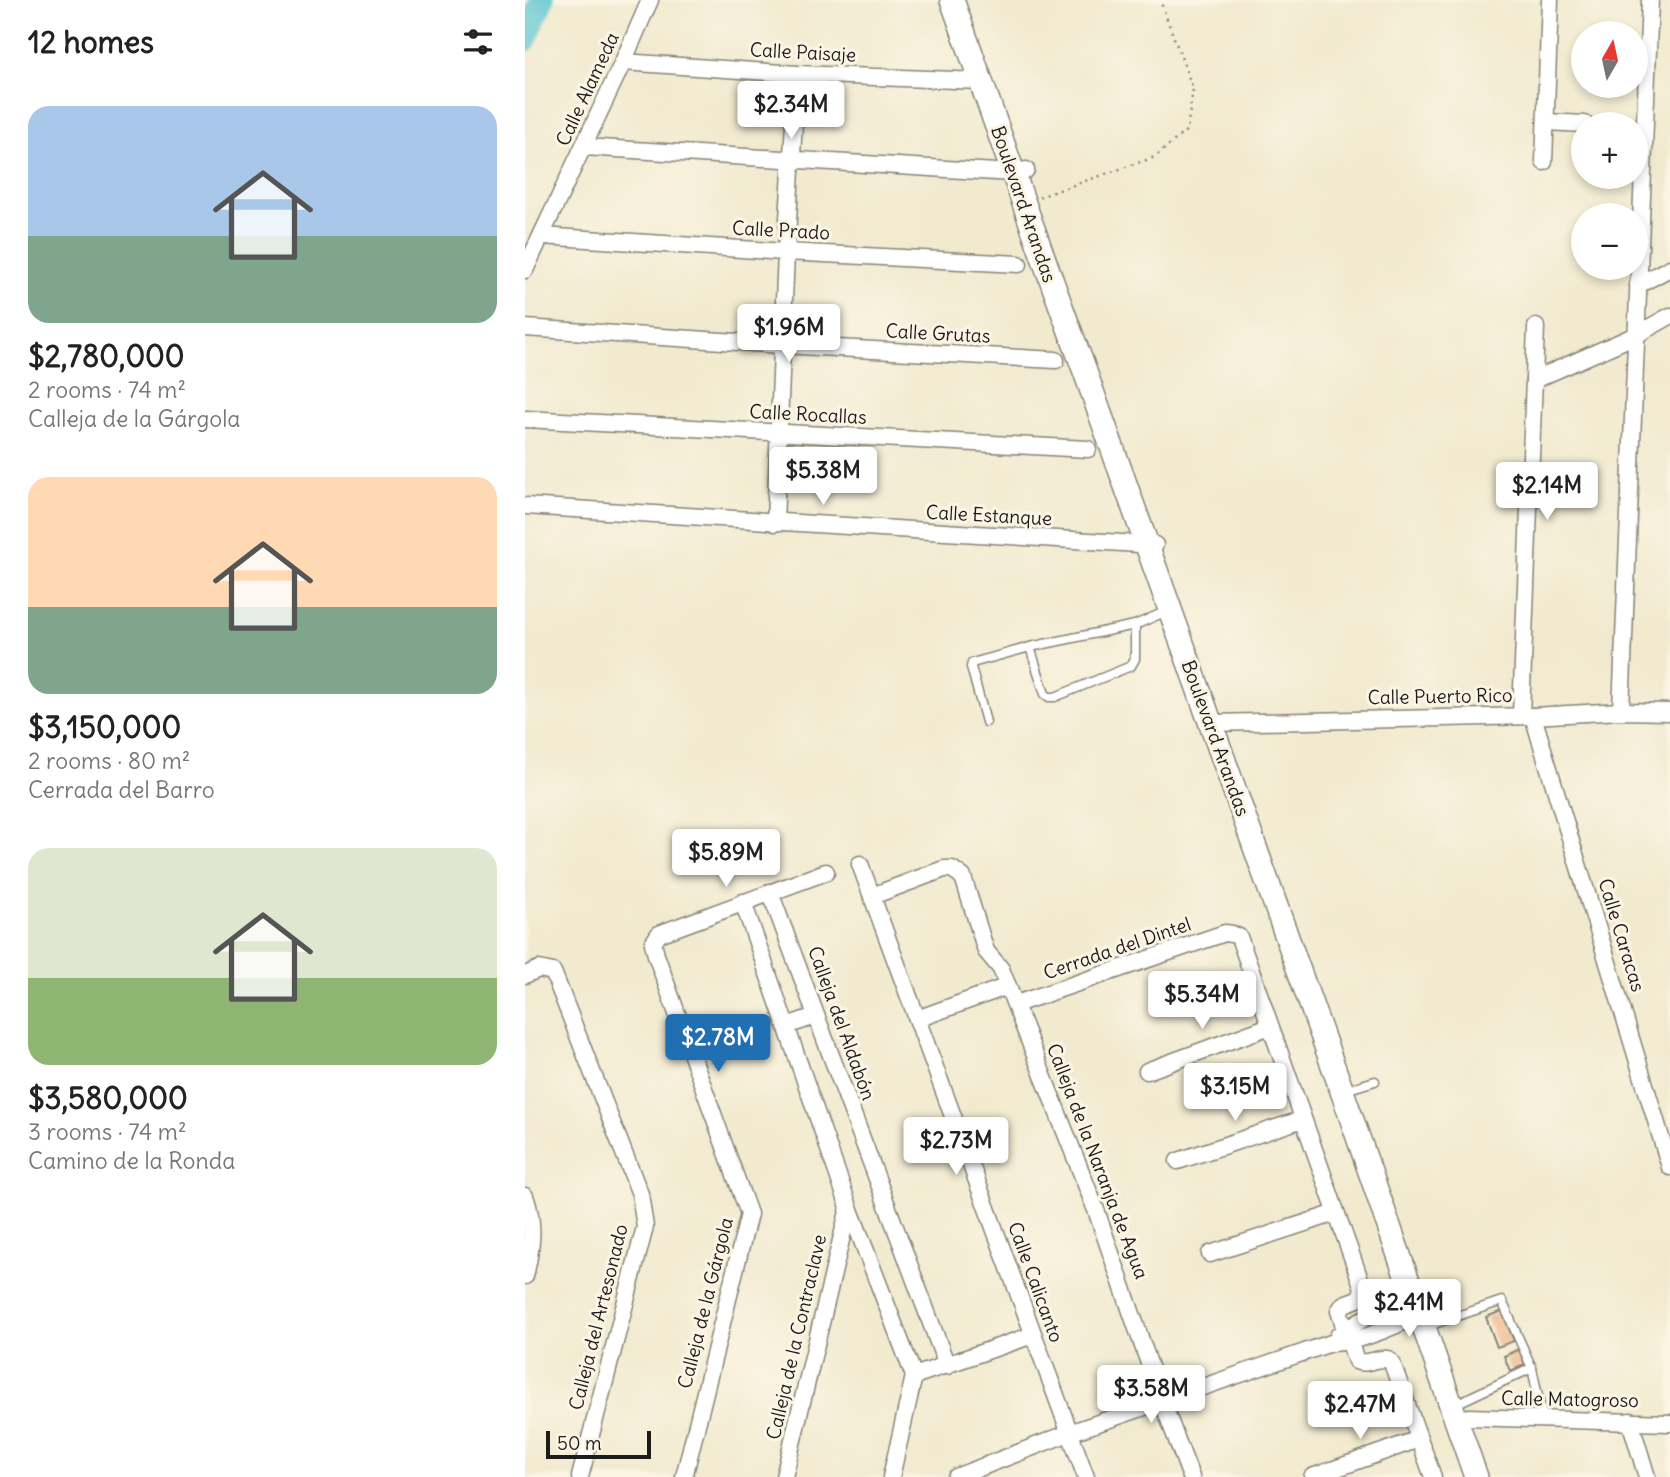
<!DOCTYPE html>
<html lang="en">
<head>
<meta charset="utf-8">
<style>
	:root { --surface:#fff; --page:#f2f2f2; --text:#222; --muted:#767676; --accent:#1f6fb2 }
	body { margin:0; font-family:Delius,sans-serif; background:var(--page); color:var(--text); height:100vh; display:flex; flex-direction:column; font-size:26px; white-space:nowrap }
	* { box-sizing:border-box; margin:0 }
	p { font-size:23px; color:var(--muted) }
	.icon { flex:none; width:38px; height:38px; fill:none; stroke:currentColor; stroke-width:2; stroke-linecap:round; stroke-linejoin:round }
	.map { position:relative; flex:1; overflow:hidden }
	.sheet { display:flex; flex-direction:column; background:var(--surface); width:525px }
	.sheet>* { flex:none }
	.needle { width:46px; rotate:9deg }
	.controls { position:absolute; left:1046px; top:21px; display:grid; gap:14px }
	.controls a { display:grid; place-items:center; width:77px; height:77px; border-radius:50%; background:var(--surface); box-shadow:0 4px 10px #0003; font-size:35px }
	.scale { position:absolute; left:21px; bottom:18px; width:105px; box-sizing:border-box; padding-left:7px; border:4px solid #1c1c1c; border-top:0; font-size:19px; line-height:24px; white-space:nowrap; color:#1c1c1c; -webkit-text-stroke:5px #fcf5e5; paint-order:stroke }
	.price { position:absolute; translate:-50% -60px; padding:0 16px; border-radius:7px; background:#fff; color:#222; font-size:23px; line-height:46px; filter:drop-shadow(0 2px 4px #0008) }
	.price::after { content:''; position:absolute; left:50%; top:42px; width:21px; height:16px; margin-left:-10px; background:inherit; clip-path:polygon(0 0,100% 0,50% 100%) }
	.price.active { background:var(--accent); color:#fff }
	ul { padding:0; list-style:none }
	li { display:grid; align-content:center; gap:14px; height:371px; padding:0 28px }
	li span { display:grid; place-items:center; height:217px; border-radius:21px; color:#555 }
	li>.icon { margin-inline-start:auto }
	span .icon { width:126px; height:126px; fill:#fffc; stroke-width:1 }
	li b { font-size:30px }
	h2 { display:flex; justify-content:space-between; align-items:center; height:84px; padding:0 28px; font-size:30px }
	main { display:flex; flex:1; min-height:0 }
	.map>svg:first-child { display:block }
	.lines { fill:none; stroke-linecap:round; stroke-linejoin:round }
	.river { stroke:#58c5d0; stroke-width:24 }
	.building { fill:#ecb184 }
	.service-casing { stroke:#868376; stroke-width:11 }
	.minor-casing { stroke:#868376; stroke-width:19 }
	.secondary-casing { stroke:#868376; stroke-width:26 }
	.path { stroke:#868376; stroke-width:2.5; stroke-dasharray:2 5; stroke-linecap:butt }
	.service { stroke:#fff; stroke-width:8 }
	.minor { stroke:#fff; stroke-width:16 }
	.secondary { stroke:#fff; stroke-width:23 }
	.labels { text-anchor:middle; dominant-baseline:central; stroke-width:6; stroke-linejoin:round; paint-order:stroke }
	.street-label { font-size:19px; fill:#1c1c1c; stroke:#fcf5e5 }
</style>
</head>
<body>
<main>
<section class="sheet">
<h2>12 homes<svg class="icon" aria-label="filters" viewBox="0 0 24 24"><path d="M4 7h16M4 17h16"/><circle cx="9" cy="7" r="2"/><circle cx="15" cy="17" r="2"/></svg></h2>
<ul>
<li><span style="background:linear-gradient(#a9c7e8 60%,#7fa58c 0)"><svg class="icon" aria-label="home" viewBox="0 0 24 24"><path d="M3 11l9-7 9 7M6 9v11h12V9"/></svg></span><div><b>$2,780,000</b><p>2 rooms · 74 m²</p><p>Calleja de la Gárgola</p></div></li>
<li><span style="background:linear-gradient(#ffd9b3 60%,#7fa58c 0)"><svg class="icon" aria-label="home" viewBox="0 0 24 24"><path d="M3 11l9-7 9 7M6 9v11h12V9"/></svg></span><div><b>$3,150,000</b><p>2 rooms · 80 m²</p><p>Cerrada del Barro</p></div></li>
<li><span style="background:linear-gradient(#dfe7d0 60%,#8fb573 0)"><svg class="icon" aria-label="home" viewBox="0 0 24 24"><path d="M3 11l9-7 9 7M6 9v11h12V9"/></svg></span><div><b>$3,580,000</b><p>3 rooms · 74 m²</p><p>Camino de la Ronda</p></div></li>
</ul>
</section>
<div class="map">
<svg width="1145" height="1477" viewBox="0 0 1145 1477">
	<rect width="100%" height="100%" fill="#fcf5e5"/>
	<filter id="ink" filterUnits="userSpaceOnUse"><feTurbulence type="fractalNoise" baseFrequency=".0143" numOctaves="2"/><feDisplacementMap in="SourceGraphic" scale="14" xChannelSelector="R" yChannelSelector="G"/><feConvolveMatrix kernelMatrix="1 2 1 2 8 2 1 2 1" color-interpolation-filters="sRGB"/></filter>
	<filter id="wash" filterUnits="userSpaceOnUse"><feTurbulence type="fractalNoise" baseFrequency=".00686" numOctaves="4" result="noise"/><feDisplacementMap in="SourceGraphic" scale="28" xChannelSelector="R" yChannelSelector="G"/><feGaussianBlur stdDeviation="1.57" result="paint"/><feColorMatrix in="noise" values="0 0 0 0 0 0 0 0 0 0 0 0 0 0 0 0 0 1.4 0 .05"/><feComposite in="paint" operator="in"/></filter>
	<g filter="url(#wash)">
		<rect width="100%" height="100%" fill="#f1eacf"/>
		<g class="lines">
			<path class="river" d="M0,40L17,0"/>
		</g>
		<g id="blocks">
			<g class="building">
				<path d="M977,1311L989,1341L972,1347L961,1317Z"/>
				<path d="M994,1349L1000,1365L985,1371L979,1356Z"/>
			</g>
		</g>
	</g>
	<g filter="url(#ink)">
		<use href="#blocks" fill-opacity="0" stroke="#868376" stroke-width="2"/>
		<g class="lines">
			<defs>
				<g id="service">
					<path d="M505,647L520,694L524,697H530L606,666L610,659V625"/>
					<path d="M461,722L446,667L447,663L505,647L610,625L642,611"/>
					<path d="M820,1090L850,1081"/>
					<path d="M909,1324L977,1301L1007,1368L937,1401"/>
					<path d="M1007,1368L1018,1419"/>
				</g>
				<g id="minor">
					<path d="M98,62L272,74L456,81"/>
					<path d="M1021,122L1060,124"/>
					<path d="M59,147L471,172L488,173L501,170"/>
					<path d="M1019,162L1025,0"/>
					<path d="M16,236L261,252L494,264"/>
					<path d="M0,270L98,62L125,0"/>
					<path d="M1113,285L1145,268"/>
					<path d="M0,328L257,345L531,360"/>
					<path d="M1009,380L1111,335L1145,316"/>
					<path d="M0,419L563,449"/>
					<path d="M0,506L630,545"/>
					<path d="M250,523L261,252L272,74"/>
					<path d="M1096,711L1125,0"/>
					<path d="M996,715L1011,327"/>
					<path d="M1008,716L1145,1167"/>
					<path d="M686,723L1008,716L1096,711L1145,712"/>
					<path d="M335,864L561,1477"/>
					<path d="M245,892L422,1366"/>
					<path d="M347,896L419,869H427L438,877L461,951L476,969L571,1210L637,1401L666,1477"/>
					<path d="M218,902L324,1207L389,1376"/>
					<path d="M0,975L14,969L28,972L115,1194L120,1227L55,1477"/>
					<path d="M491,1004L700,933L707,934L714,937L838,1288L835,1298L819,1304L814,1311L831,1361C842,1366 852,1357 863,1359L867,1363L908,1477"/>
					<path d="M392,1019L483,986"/>
					<path d="M261,1026L291,1016"/>
					<path d="M622,1071L745,1026"/>
					<path d="M653,1161L778,1119"/>
					<path d="M0,1196C10,1224 7,1247 0,1276"/>
					<path d="M685,1254L811,1213"/>
					<path d="M813,1336C832,1317 871,1306 897,1296"/>
					<path d="M389,1376L508,1335"/>
					<path d="M943,1417L1145,1423"/>
					<path d="M1105,1421L1122,1477"/>
					<path d="M159,1477L224,1214L131,955L128,943L134,934L301,872"/>
					<path d="M259,1477L324,1207"/>
					<path d="M366,1477L389,1376"/>
					<path d="M431,1477L544,1433L806,1343C842,1341 871,1324 903,1312"/>
					<path d="M787,1477L894,1439"/>
				</g>
				<path id="secondary" d="M427,0C471,122 512,244 558,366L817,1091L951,1477"/>
			</defs>
			<use href="#service" class="service-casing"/>
			<use href="#minor" class="minor-casing"/>
			<use href="#secondary" class="secondary-casing"/>
			<path class="path" d="M514,197L630,157L662,130L668,89L635,0"/>
			<use href="#service" class="service"/>
			<use href="#minor" class="minor"/>
			<use href="#secondary" class="secondary"/>
		</g>
	</g>
	<g class="labels">
		<g class="street-label">
			<text transform="translate(278 52) rotate(3)">Calle Paisaje</text>
			<text transform="translate(62 89) rotate(-65)">Calle Alameda</text>
			<text transform="translate(499 204) rotate(71)">Boulevard Arandas</text>
			<text transform="translate(256 230) rotate(3)">Calle Prado</text>
			<text transform="translate(413 333) rotate(3)">Calle Grutas</text>
			<text transform="translate(283 414) rotate(3)">Calle Rocallas</text>
			<text transform="translate(464 515) rotate(3)">Calle Estanque</text>
			<text transform="translate(915 696) rotate(-1)">Calle Puerto Rico</text>
			<text transform="translate(691 738) rotate(70)">Boulevard Arandas</text>
			<text transform="translate(1097 935) rotate(73)">Calle Caracas</text>
			<text transform="translate(592 948) rotate(-19)">Cerrada del Dintel</text>
			<text transform="translate(317 1023) rotate(70)">Calleja del Aldabón</text>
			<text transform="translate(573 1161) rotate(69)">Calleja de la Naranja de Agua</text>
			<text transform="translate(511 1282) rotate(70)">Calle Calicanto</text>
			<text transform="translate(180 1303) rotate(-76)">Calleja de la Gárgola</text>
			<text transform="translate(73 1317) rotate(-76)">Calleja del Artesonado</text>
			<text transform="translate(271 1337) rotate(-77)">Calleja de la Contraclave</text>
			<text transform="translate(1045 1399) rotate(1)">Calle Matogroso</text>
		</g>
	</g>
</svg>
<div class="controls">
<a><svg class="needle" viewBox="-14 -14 28 28"><path d="M0-13l5 13h-10z" fill="#e53935"/><path d="M0 13l5-13h-10z" fill="#767676"/></svg></a>
<a>+</a>
<a>−</a>
</div>
<div class="scale">50 m</div>
<b class="price" style="left:266px;top:141px">$2.34M</b>
<b class="price" style="left:264px;top:364px">$1.96M</b>
<b class="price" style="left:298px;top:507px">$5.38M</b>
<b class="price" style="left:1022px;top:522px">$2.14M</b>
<b class="price" style="left:201px;top:889px">$5.89M</b>
<b class="price" style="left:677px;top:1031px">$5.34M</b>
<b class="price active" style="left:193px;top:1074px">$2.78M</b>
<b class="price" style="left:710px;top:1123px">$3.15M</b>
<b class="price" style="left:431px;top:1177px">$2.73M</b>
<b class="price" style="left:884px;top:1339px">$2.41M</b>
<b class="price" style="left:626px;top:1425px">$3.58M</b>
<b class="price" style="left:835px;top:1441px">$2.47M</b>
</div>
</main>
</body>
</html>
